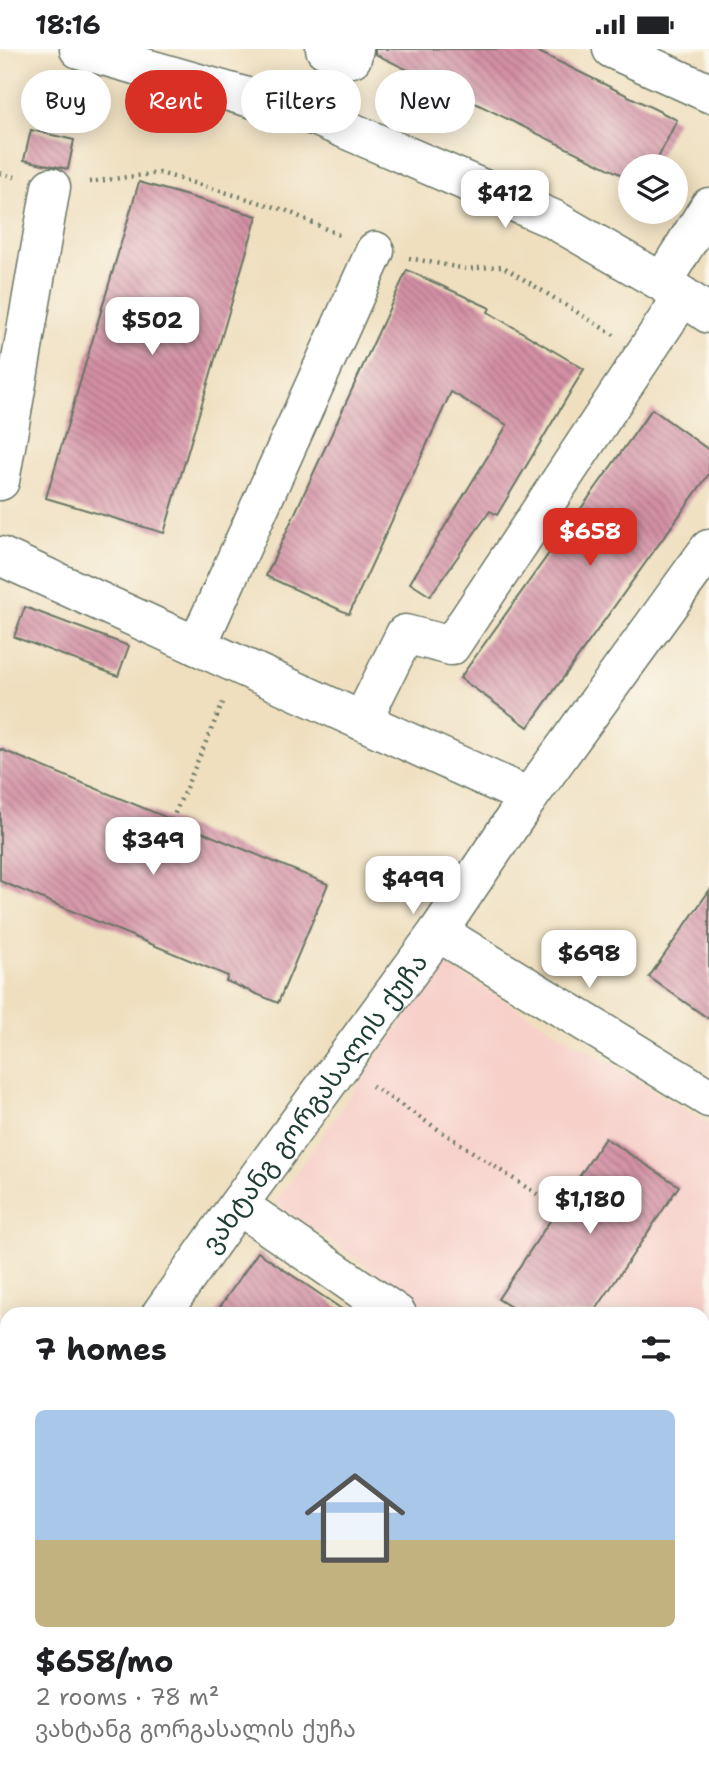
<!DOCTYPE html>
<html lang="en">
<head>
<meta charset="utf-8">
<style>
	:root { --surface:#fff; --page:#f2f2f2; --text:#202124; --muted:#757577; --line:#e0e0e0; --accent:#d93025 }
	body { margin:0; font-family:"Shantell Sans","Noto Sans Georgian",sans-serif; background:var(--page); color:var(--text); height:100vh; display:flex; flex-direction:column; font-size:26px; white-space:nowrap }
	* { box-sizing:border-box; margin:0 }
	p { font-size:23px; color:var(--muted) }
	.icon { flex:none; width:38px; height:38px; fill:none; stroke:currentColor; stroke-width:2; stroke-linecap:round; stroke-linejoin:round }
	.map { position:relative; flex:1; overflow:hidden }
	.sheet { position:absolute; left:0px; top:1258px; width:710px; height:471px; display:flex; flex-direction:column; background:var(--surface); border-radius:21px 21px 0 0; box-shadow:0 4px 18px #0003 }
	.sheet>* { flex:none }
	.guide { position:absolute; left:21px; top:21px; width:668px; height:63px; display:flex; gap:14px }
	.controls { position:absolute; left:618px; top:105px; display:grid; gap:14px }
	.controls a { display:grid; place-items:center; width:70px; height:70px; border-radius:50%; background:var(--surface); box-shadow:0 4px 18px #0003; font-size:35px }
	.price { position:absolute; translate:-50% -60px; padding:0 16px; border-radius:14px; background:#fff; color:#222; font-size:23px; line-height:46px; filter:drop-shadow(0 2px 4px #0008) }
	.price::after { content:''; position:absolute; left:50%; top:42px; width:21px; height:16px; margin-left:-10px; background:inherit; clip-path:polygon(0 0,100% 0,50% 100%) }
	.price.active { background:var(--accent); color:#fff }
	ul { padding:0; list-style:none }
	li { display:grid; align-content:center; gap:14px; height:371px; padding:0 35px }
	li+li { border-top:2px solid var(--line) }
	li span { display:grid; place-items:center; height:217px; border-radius:10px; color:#555 }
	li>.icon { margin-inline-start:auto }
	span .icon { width:126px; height:126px; fill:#fffc; stroke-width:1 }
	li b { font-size:30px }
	h2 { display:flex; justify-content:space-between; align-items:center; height:84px; padding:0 35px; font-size:30px }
	.pill { padding:0 24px; border-radius:32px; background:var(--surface); box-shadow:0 4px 18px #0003; font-size:24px; line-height:63px }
	.pill.active { background:var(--accent); color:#fff }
	.status { display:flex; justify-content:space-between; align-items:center; height:49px; padding:0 35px; background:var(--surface); direction:ltr }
	.status svg { height:19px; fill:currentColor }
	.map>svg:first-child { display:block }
	.built { fill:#f7d0ca }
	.building { fill:url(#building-back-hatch) }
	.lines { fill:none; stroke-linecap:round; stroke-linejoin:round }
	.minor-casing { stroke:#687665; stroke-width:41 }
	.major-casing { stroke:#687665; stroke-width:41 }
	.path { stroke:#687665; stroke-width:4.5; stroke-dasharray:2 5; stroke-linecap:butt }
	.minor { stroke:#fff; stroke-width:38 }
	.major { stroke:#fff; stroke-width:38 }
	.labels { text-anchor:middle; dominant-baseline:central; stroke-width:7; stroke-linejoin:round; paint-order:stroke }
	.street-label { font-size:26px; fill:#1f3d34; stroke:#fbf7ec }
</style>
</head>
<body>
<div class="status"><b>18:16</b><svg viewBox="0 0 49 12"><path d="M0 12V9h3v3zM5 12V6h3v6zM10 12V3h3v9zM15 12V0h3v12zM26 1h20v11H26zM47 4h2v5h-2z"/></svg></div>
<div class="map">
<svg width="709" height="1728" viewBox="0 0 709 1728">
	<defs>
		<pattern id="building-back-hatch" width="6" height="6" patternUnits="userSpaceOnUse" patternTransform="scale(1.75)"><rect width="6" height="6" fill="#d38fa4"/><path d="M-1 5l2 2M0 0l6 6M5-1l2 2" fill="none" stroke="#ab7686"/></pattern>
	</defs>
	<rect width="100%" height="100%" fill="#fbf7ec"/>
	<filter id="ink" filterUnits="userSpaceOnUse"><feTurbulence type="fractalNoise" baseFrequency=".0143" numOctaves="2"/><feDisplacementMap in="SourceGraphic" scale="14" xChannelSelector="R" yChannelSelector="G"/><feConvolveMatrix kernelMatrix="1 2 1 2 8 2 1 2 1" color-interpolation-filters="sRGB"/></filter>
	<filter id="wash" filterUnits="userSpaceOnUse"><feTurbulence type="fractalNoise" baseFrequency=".00686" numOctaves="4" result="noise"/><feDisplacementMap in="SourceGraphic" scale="28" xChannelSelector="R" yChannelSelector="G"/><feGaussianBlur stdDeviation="1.57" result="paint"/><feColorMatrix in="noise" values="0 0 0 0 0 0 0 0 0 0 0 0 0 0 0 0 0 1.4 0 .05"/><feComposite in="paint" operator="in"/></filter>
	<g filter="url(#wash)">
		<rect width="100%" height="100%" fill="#efdfbf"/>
		<path class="built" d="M443,914L709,1075V1356L704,1370V1265H437L275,1154Z"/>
		<g id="blocks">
			<g class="building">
				<path d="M375,0H533L677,71L654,117H630V130L375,5Z"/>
				<path d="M31,81L74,91L68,120L24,111Z"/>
				<path d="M139,133L257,167L164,484L46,449Z"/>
				<path d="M407,221L490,259L488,263L584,320L497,466L490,462L430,547L410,534L507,376L451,343L349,565L266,527Z"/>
				<path d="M652,360L709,401V425L528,678L460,629Z"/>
				<path d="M25,558L129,597L118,627L14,588Z"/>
				<path d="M0,700L328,835L278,954L226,932L228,927L0,832Z"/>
				<path d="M709,842V970L649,928Z"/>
				<path d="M605,1089L679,1137L593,1265H522L498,1250Z"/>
				<path d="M258,1203L349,1265H215Z"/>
			</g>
		</g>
	</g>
	<g filter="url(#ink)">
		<use href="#blocks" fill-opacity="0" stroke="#687665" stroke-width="2"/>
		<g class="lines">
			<defs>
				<g id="minor">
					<path d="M325,0L352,9L354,0"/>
					<path d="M612,0L709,44"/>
					<path d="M662,233L709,158"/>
					<path d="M0,432L51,138"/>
					<path d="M0,507L529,748"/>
					<path d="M197,597L375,202"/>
					<path d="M362,672L405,585L451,597L683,247"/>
					<path d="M438,883L709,1049"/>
					<path d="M238,1156L397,1265"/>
					<path id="s1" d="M161,1265L238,1156L438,883L529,748L709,500"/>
					<path d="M704,1478L709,1482"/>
					<path d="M0,1500L7,1490"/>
					<path d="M0,1537L7,1542"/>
					<path d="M704,1580L709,1572"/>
					<path d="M272,1722L281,1728"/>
					<path d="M681,1722L689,1728"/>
					<path d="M600,1728L604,1722"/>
				</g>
				<path id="major" d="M79,0L317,68L553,170L662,233L709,265"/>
			</defs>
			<use href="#minor" class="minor-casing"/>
			<use href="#major" class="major-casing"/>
			<g class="path">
				<path d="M0,124L15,128"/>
				<path d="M89,133L160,124L285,161L341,187"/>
				<path d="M409,209L466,220L502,217L614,286"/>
				<path d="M172,771L225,649"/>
				<path d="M372,1037L558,1159"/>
			</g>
			<use href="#minor" class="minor"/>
			<use href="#major" class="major"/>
		</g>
	</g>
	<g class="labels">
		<g class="street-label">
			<text stroke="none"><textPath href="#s1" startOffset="261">ვახტანგ გორგასალის ქუჩა</textPath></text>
		</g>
	</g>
</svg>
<div class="controls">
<a><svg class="icon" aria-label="layers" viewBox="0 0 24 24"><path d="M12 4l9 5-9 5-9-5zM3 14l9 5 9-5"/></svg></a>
</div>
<b class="price" style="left:505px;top:181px">$412</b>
<b class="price" style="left:152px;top:308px">$502</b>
<b class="price active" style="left:590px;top:519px">$658</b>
<b class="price" style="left:153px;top:828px">$349</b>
<b class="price" style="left:413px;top:867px">$499</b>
<b class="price" style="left:589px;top:941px">$698</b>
<b class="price" style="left:590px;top:1187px">$1,180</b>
<div class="guide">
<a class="pill">Buy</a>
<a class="pill active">Rent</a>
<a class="pill">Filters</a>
<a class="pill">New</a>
</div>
<section class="sheet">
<h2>7 homes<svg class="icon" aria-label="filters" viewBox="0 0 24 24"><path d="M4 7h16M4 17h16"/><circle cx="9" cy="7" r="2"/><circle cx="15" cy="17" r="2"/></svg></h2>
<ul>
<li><span style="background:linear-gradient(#a9c7e8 60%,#c2b280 0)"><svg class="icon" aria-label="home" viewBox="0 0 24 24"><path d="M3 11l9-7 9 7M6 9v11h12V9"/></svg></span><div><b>$658/mo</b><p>2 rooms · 78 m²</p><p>ვახტანგ გორგასალის ქუჩა</p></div></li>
</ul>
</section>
</div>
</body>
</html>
